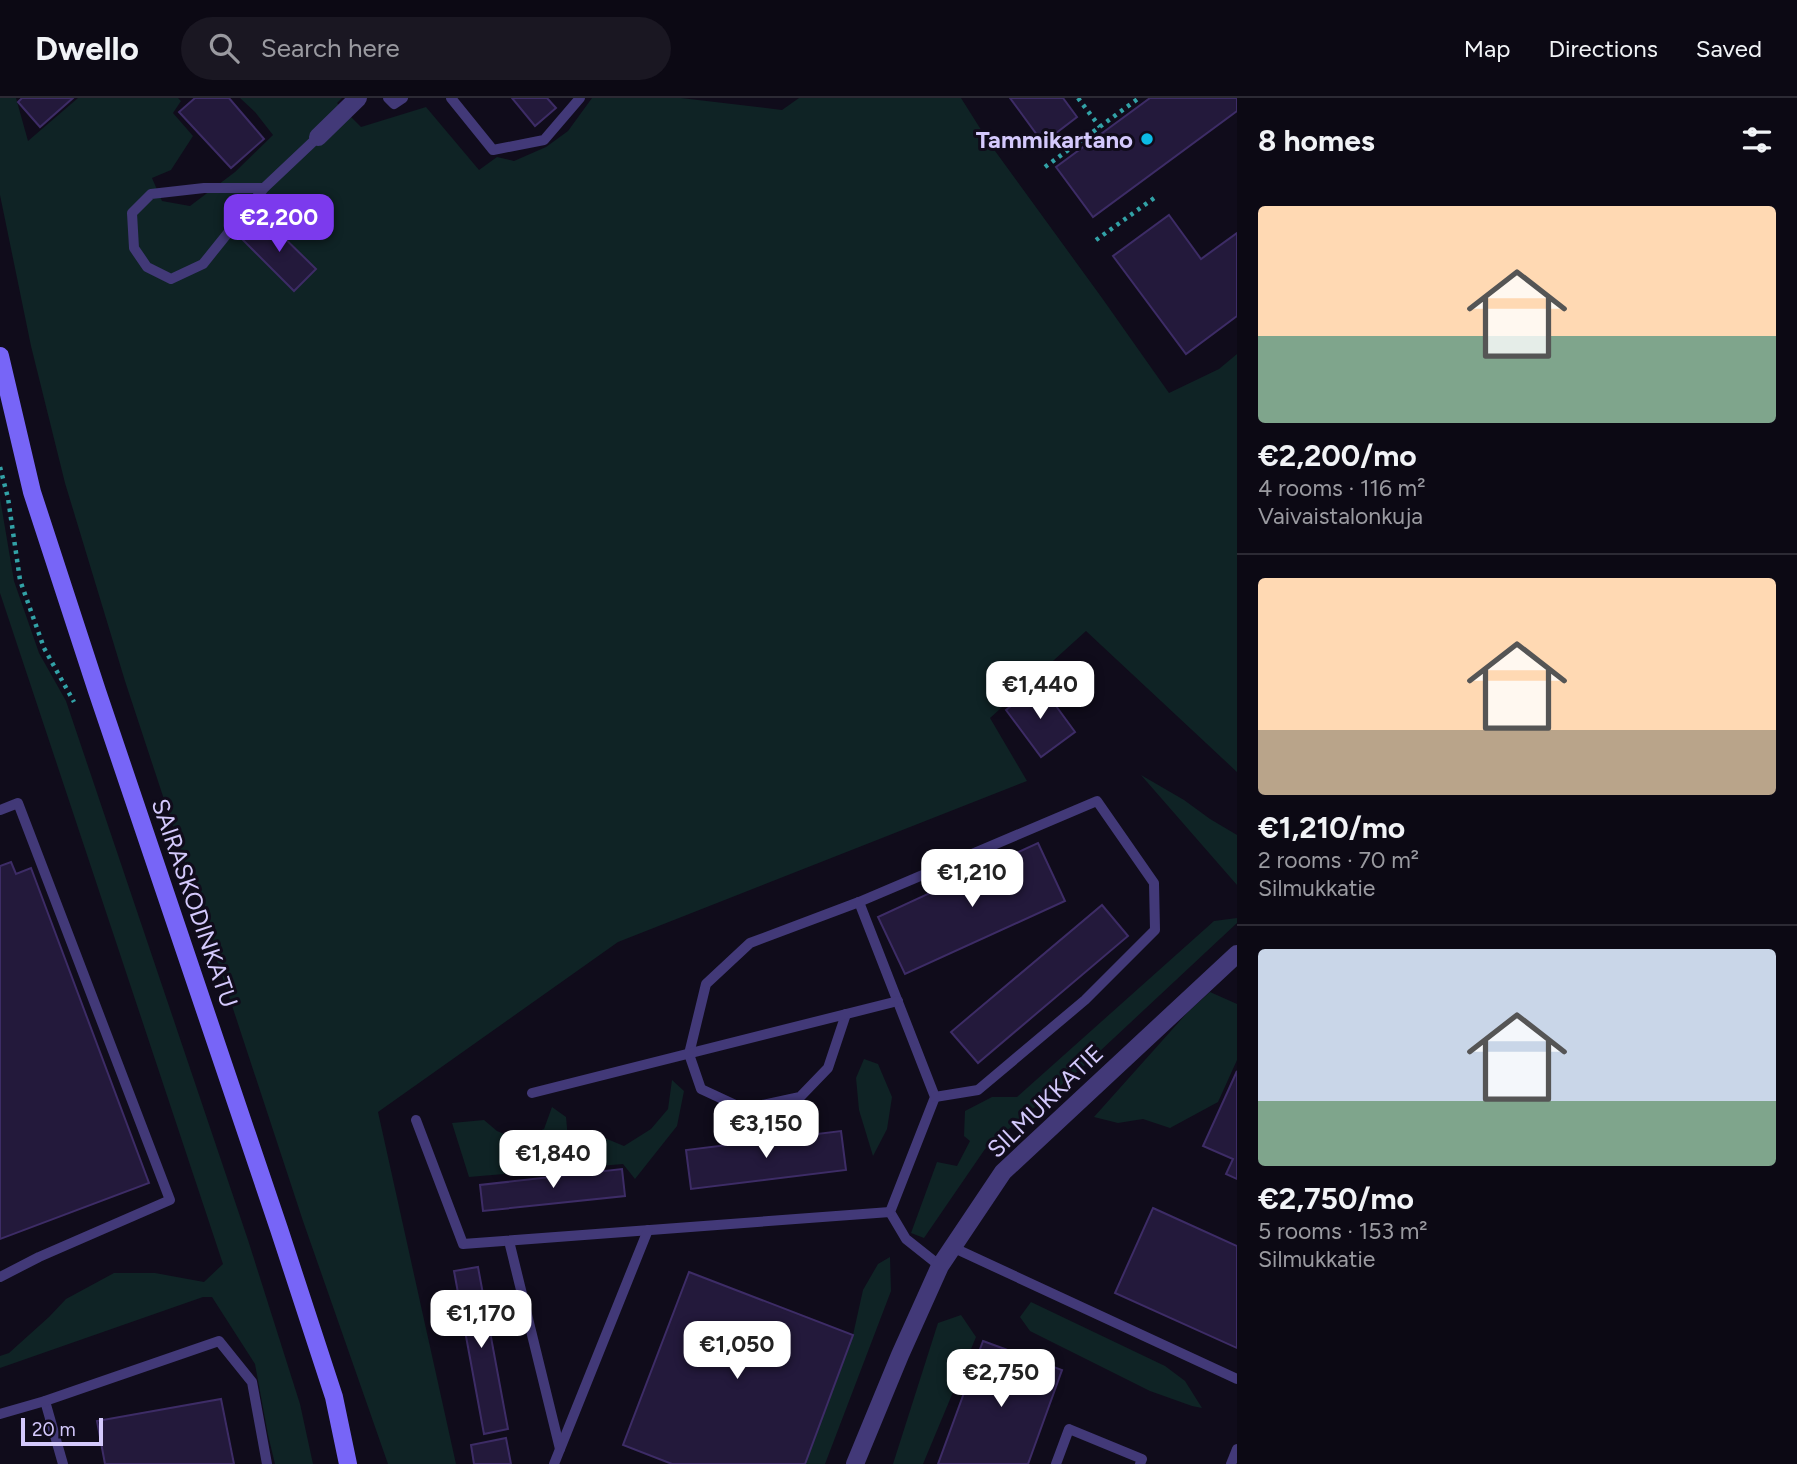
<!DOCTYPE html>
<html lang="en">
<head>
<meta charset="utf-8">
<style>
	:root { --surface:#0c0914; --page:#1a1722; --text:#f1f3f6; --muted:#9a9aa0; --line:#2c2a34; --accent:#7c3aed }
	body { margin:0; font-family:Figtree,sans-serif; background:var(--page); color:var(--text); height:100vh; display:flex; flex-direction:column; font-size:26px; white-space:nowrap }
	* { box-sizing:border-box; margin:0 }
	p { font-size:23px; color:var(--muted) }
	.icon { flex:none; width:38px; height:38px; fill:none; stroke:currentColor; stroke-width:2; stroke-linecap:round; stroke-linejoin:round }
	.map { position:relative; flex:1; overflow:hidden }
	.details { display:flex; flex-direction:column; background:var(--surface); width:560px }
	.details>* { flex:none }
	.scale { position:absolute; left:21px; bottom:18px; width:82px; box-sizing:border-box; padding-left:7px; border:4px solid #d4c9fc; border-top:0; font-size:19px; line-height:24px; white-space:nowrap; color:#d4c9fc; -webkit-text-stroke:5px #100c1b; paint-order:stroke }
	.price { position:absolute; translate:-50% -60px; padding:0 16px; border-radius:14px; background:#fff; color:#222; font-size:23px; line-height:46px; filter:drop-shadow(0 2px 4px #0008) }
	.price::after { content:''; position:absolute; left:50%; top:42px; width:21px; height:16px; margin-left:-10px; background:inherit; clip-path:polygon(0 0,100% 0,50% 100%) }
	.price.active { background:var(--accent); color:#fff }
	ul { padding:0; list-style:none }
	li { display:grid; align-content:center; gap:14px; height:371px; padding:0 21px }
	li+li { border-top:2px solid var(--line) }
	li span { display:grid; place-items:center; height:217px; border-radius:7px; color:#555 }
	li>.icon { margin-inline-start:auto }
	span .icon { width:126px; height:126px; fill:#fffc; stroke-width:1 }
	li b { font-size:30px }
	h2 { display:flex; justify-content:space-between; align-items:center; height:84px; padding:0 21px; font-size:30px }
	header { display:flex; align-items:center; gap:42px; box-sizing:border-box; height:98px; padding:0 35px; background:var(--surface); border-bottom:2px solid var(--line) }
	header strong { font-size:33px }
	nav { display:flex; gap:38px; margin-inline-start:auto; font-size:24px }
	.search { width:490px; height:63px; background:var(--page); display:flex; align-items:center; gap:18px; box-sizing:border-box; padding:0 24px; border-radius:38px; color:var(--muted); font-size:26px }
	main { display:flex; flex:1; min-height:0 }
	.map>svg:first-child { display:block }
	.green { fill:#0f2325 }
	.building { fill:#23193b; stroke:#3d2c66; stroke-width:2 }
	.lines { fill:none; stroke-linecap:round; stroke-linejoin:round }
	.path { stroke:#32a2a7; stroke-width:4.5; stroke-dasharray:3.5 5; stroke-linecap:butt }
	.lane { stroke:#423978; stroke-width:10 }
	.street { stroke:#423978; stroke-width:18 }
	.secondary { stroke:#7765f7; stroke-width:18 }
	.poi-dot { fill:#0cbbe5; stroke:#100c1b; stroke-width:2.5 }
	.labels { text-anchor:middle; dominant-baseline:central; stroke-width:6; stroke-linejoin:round; paint-order:stroke }
	.poi-label { font-size:24px; font-weight:bold; fill:#d4c9fc; stroke:#100c1b; text-anchor:end }
	.street-label { font-size:24px; fill:#d4c9fc; stroke:#100c1b }
</style>
</head>
<body>
<header>
<strong>Dwello</strong>
<div class="search"><svg class="icon" aria-label="search" viewBox="0 0 24 24"><circle cx="10" cy="10" r="6"/><path d="M15 15l6 6"/></svg>Search here</div>
<nav><a>Map</a><a>Directions</a><a>Saved</a></nav>
</header>
<main>
<div class="map">
<svg width="1237" height="1366" viewBox="0 0 1237 1366">
	<rect width="100%" height="100%" fill="#100c1b"/>
	<g class="green">
		<path d="M0,0H16L28,43L78,0H178L181,3L173,15L193,38L171,72L152,80L162,103L190,108L235,74L273,37L255,14L240,0H342L337,5L361,29L426,9L479,72L497,59L514,63L546,49L568,33L592,0H681L782,12L799,0H961L990,46L1102,200L1169,295L1219,271L1237,256V674L1086,533L990,620L1027,683L618,844L378,1014L456,1366H388L303,1123L125,583L65,385L31,248L0,97Z"/>
		<path d="M0,400L14,483L39,555L66,603L248,1142L300,1306L313,1366H275L268,1337L255,1266L212,1199H203L0,1270V1258L9,1255L49,1219L66,1201L114,1175H155L204,1184L223,1166L0,495Z"/>
		<path d="M1141,677L1184,702L1210,721L1237,737V787Z"/>
		<path d="M1237,820V825L1084,968L985,1051L924,1140L911,1135L937,1064L957,1068L970,1043L964,1038L965,1013L992,999H1017L1214,823Z"/>
		<path d="M1210,894L1237,906V962L1218,1004L1170,1030L1143,1021L1118,1025L1094,1019L1187,915Z"/>
		<path d="M864,961L878,966L892,999L887,1031L873,1058L859,1012L856,980Z"/>
		<path d="M672,982L684,993L677,1028L635,1081L623,1066L469,1079L452,1025L484,1022L497,1033L518,1042L544,1031L552,1009L566,1019L568,1041L590,1034L624,1048L651,1031L668,1011Z"/>
		<path d="M890,1159L891,1193L825,1366H805L853,1237L863,1192L878,1166Z"/>
		<path d="M1031,1204L1165,1268L1185,1283L1202,1310L1192,1308L1150,1293L1030,1233L1020,1219Z"/>
		<path d="M961,1217L976,1239L923,1366H893L938,1225Z"/>
	</g>
	<g class="building">
		<path d="M22,0H73L40,29L18,4Z"/>
		<path d="M195,0H229L264,41L231,70L179,14Z"/>
		<path d="M512,0H547L556,10L535,28Z"/>
		<path d="M1010,0H1063L1077,19L1043,45Z"/>
		<path d="M1150,0H1237V13L1093,119L1056,69Z"/>
		<path d="M1169,117L1201,161L1237,135V218L1186,256L1113,158Z"/>
		<path d="M263,119L316,171L294,193L242,141Z"/>
		<path d="M1040,586L1075,634L1041,659L1006,612Z"/>
		<path d="M1038,745L1065,803L905,876L878,819Z"/>
		<path d="M11,764L16,776L31,770L149,1085L0,1141V768Z"/>
		<path d="M1102,807L1128,838L978,965L951,934Z"/>
		<path d="M1237,973V1081L1226,1076L1233,1061L1203,1048Z"/>
		<path d="M841,1033L846,1072L691,1091L686,1052Z"/>
		<path d="M622,1071L625,1098L483,1113L480,1087Z"/>
		<path d="M1153,1110L1237,1148V1250L1115,1195Z"/>
		<path d="M478,1169L508,1331L484,1336L454,1173Z"/>
		<path d="M689,1174L853,1237L805,1366H672L623,1347Z"/>
		<path d="M983,1243L1062,1272L1028,1366H938Z"/>
		<path d="M221,1301L234,1366H105L97,1323Z"/>
		<path d="M506,1340L511,1366H474L471,1347Z"/>
	</g>
	<g class="lines">
		<g class="path">
			<path d="M1078,0L1100,29"/>
			<path d="M1045,69L1139,0"/>
			<path d="M1096,142L1157,98"/>
			<path d="M0,369L8,400L20,482L44,550L74,604"/>
		</g>
		<g class="lane">
			<path d="M388,0L394,6L403,0"/>
			<path d="M451,0L493,52L544,42L580,0"/>
			<path d="M264,90L203,166L171,181L147,169L134,150L132,115L151,96L204,90H264L318,39"/>
			<path d="M0,712L18,705L170,1102L39,1159L0,1179"/>
			<path d="M859,804L935,999L890,1114L906,1141L940,1168"/>
			<path d="M846,916L828,970L800,999L744,1011L701,991L689,956L706,886L750,845L859,804L1097,703L1154,785L1155,832L1085,902L978,992L935,999"/>
			<path d="M532,995L898,903"/>
			<path d="M416,1022L463,1146L890,1114"/>
			<path d="M509,1143L560,1351"/>
			<path d="M952,1149L1237,1281"/>
			<path d="M45,1303L63,1366"/>
			<path d="M0,1316L45,1303L219,1243L252,1284L267,1366"/>
			<path d="M554,1366L648,1132"/>
			<path d="M1056,1366L1069,1331L1142,1361L1140,1366"/>
			<path d="M1231,1366L1237,1351"/>
		</g>
		<g class="street">
			<path d="M318,39L358,0"/>
			<path d="M855,1366L900,1257L940,1168L1003,1074L1237,856"/>
		</g>
		<path class="secondary" d="M0,258L32,394L97,593L279,1131L334,1299L348,1366"/>
	</g>
	<circle class="poi-dot" cx="1147" cy="41" r="7"/>
	<g class="labels">
		<g class="poi-label">
			<text x="1133" y="41">Tammikartano</text>
		</g>
		<g class="street-label">
			<text transform="translate(195 805) rotate(71)">SAIRASKODINKATU</text>
			<text transform="translate(1045 1003) rotate(-44)">SILMUKKATIE</text>
		</g>
	</g>
</svg>
<div class="scale">20 m</div>
<b class="price active" style="left:279px;top:156px">€2,200</b>
<b class="price" style="left:1040px;top:623px">€1,440</b>
<b class="price" style="left:972px;top:811px">€1,210</b>
<b class="price" style="left:766px;top:1062px">€3,150</b>
<b class="price" style="left:553px;top:1092px">€1,840</b>
<b class="price" style="left:481px;top:1252px">€1,170</b>
<b class="price" style="left:737px;top:1283px">€1,050</b>
<b class="price" style="left:1001px;top:1311px">€2,750</b>
</div>
<section class="details">
<h2>8 homes<svg class="icon" aria-label="filters" viewBox="0 0 24 24"><path d="M4 7h16M4 17h16"/><circle cx="9" cy="7" r="2"/><circle cx="15" cy="17" r="2"/></svg></h2>
<ul>
<li><span style="background:linear-gradient(#ffd9b3 60%,#7fa58c 0)"><svg class="icon" aria-label="home" viewBox="0 0 24 24"><path d="M3 11l9-7 9 7M6 9v11h12V9"/></svg></span><div><b>€2,200/mo</b><p>4 rooms · 116 m²</p><p>Vaivaistalonkuja</p></div></li>
<li><span style="background:linear-gradient(#ffd9b3 70%,#b9a48a 0)"><svg class="icon" aria-label="home" viewBox="0 0 24 24"><path d="M3 11l9-7 9 7M6 9v11h12V9"/></svg></span><div><b>€1,210/mo</b><p>2 rooms · 70 m²</p><p>Silmukkatie</p></div></li>
<li><span style="background:linear-gradient(#c9d6e8 70%,#7fa58c 0)"><svg class="icon" aria-label="home" viewBox="0 0 24 24"><path d="M3 11l9-7 9 7M6 9v11h12V9"/></svg></span><div><b>€2,750/mo</b><p>5 rooms · 153 m²</p><p>Silmukkatie</p></div></li>
</ul>
</section>
</main>
</body>
</html>
